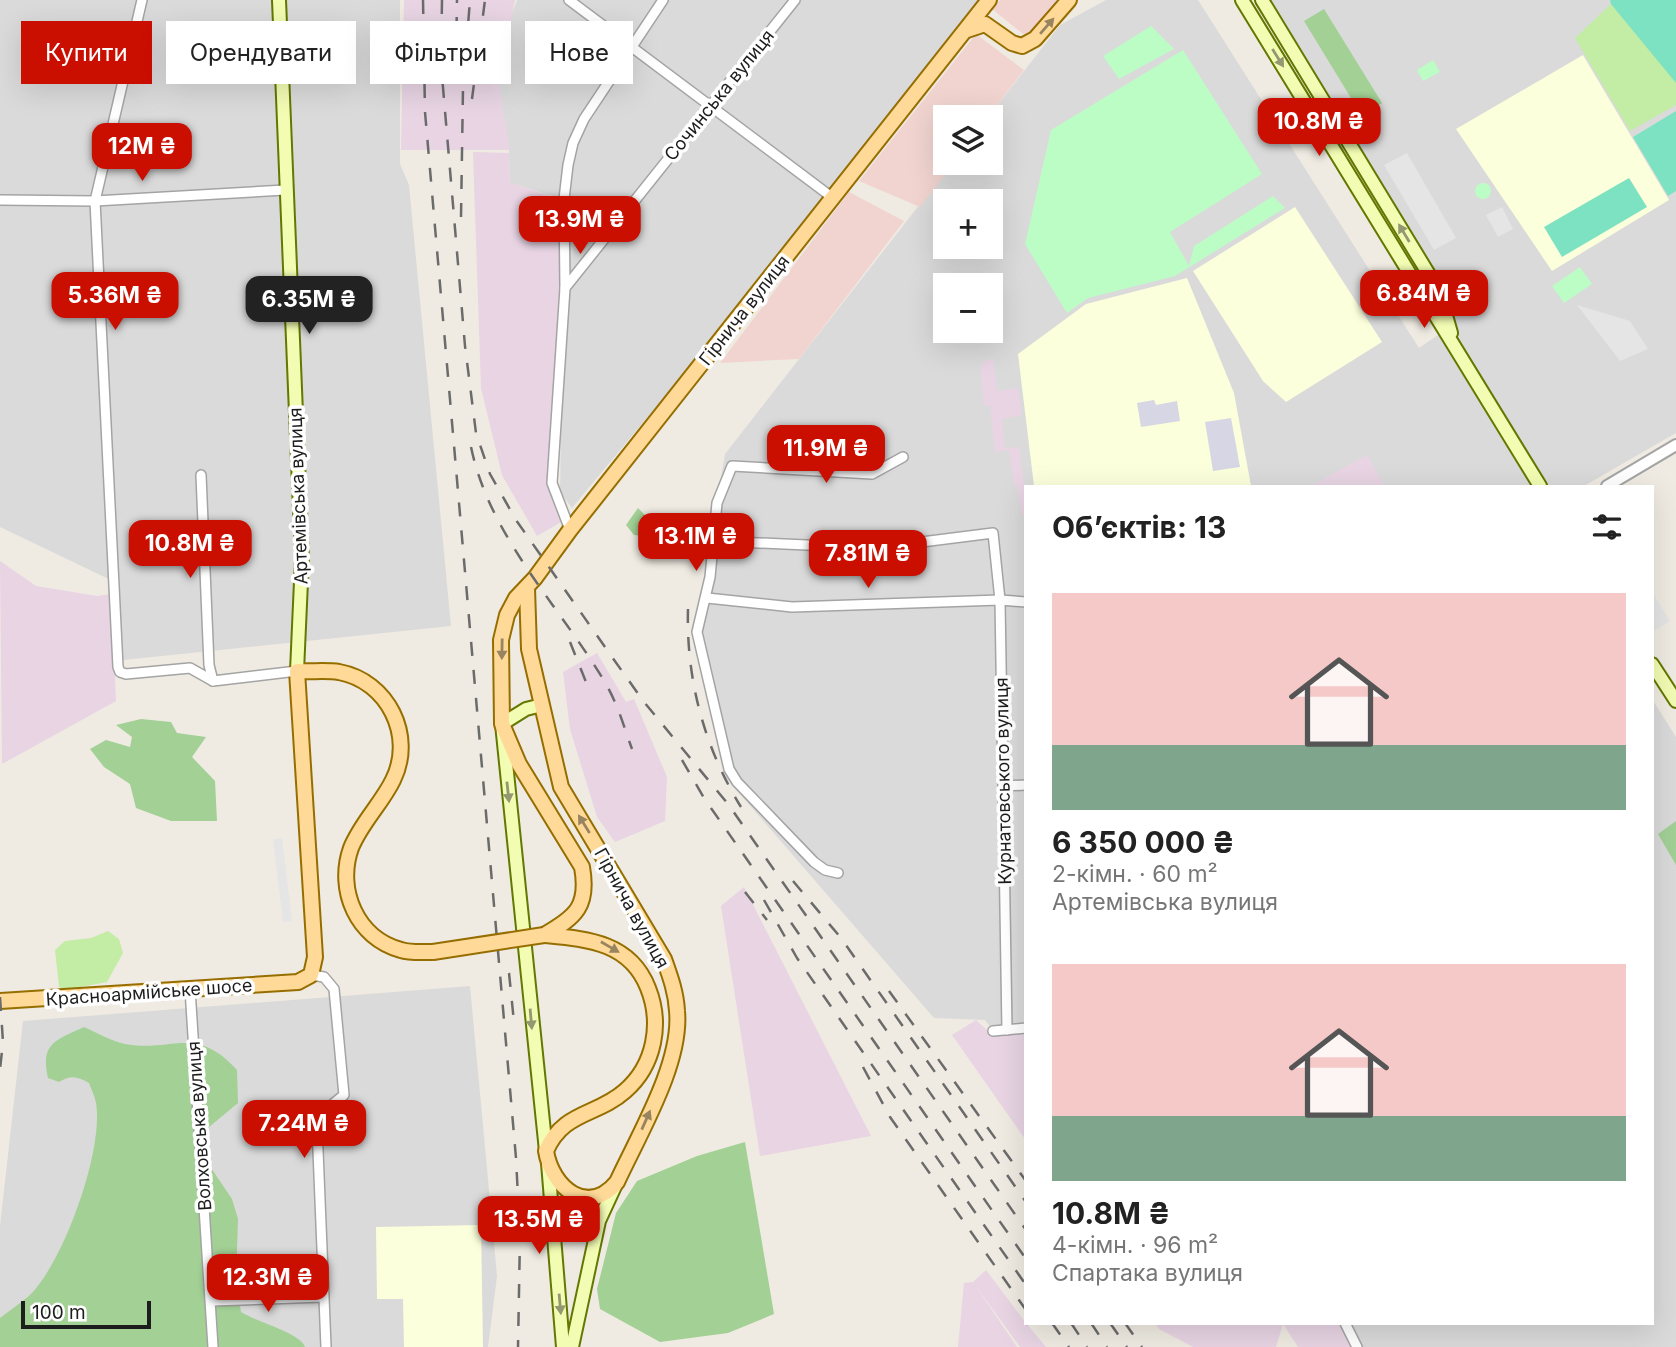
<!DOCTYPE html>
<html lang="uk">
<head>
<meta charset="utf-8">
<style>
	:root { --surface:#fff; --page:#f2f2f2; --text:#222; --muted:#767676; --accent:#ca0e00 }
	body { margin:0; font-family:Inter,sans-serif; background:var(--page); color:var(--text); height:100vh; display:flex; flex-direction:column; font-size:26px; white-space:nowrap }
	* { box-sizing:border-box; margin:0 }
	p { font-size:23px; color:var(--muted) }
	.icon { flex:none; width:38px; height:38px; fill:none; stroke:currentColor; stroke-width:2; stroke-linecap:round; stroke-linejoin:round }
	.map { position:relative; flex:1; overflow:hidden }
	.details { position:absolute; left:1024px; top:485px; width:630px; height:840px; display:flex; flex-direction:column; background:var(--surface); border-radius:0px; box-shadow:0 7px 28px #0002 }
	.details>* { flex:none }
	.top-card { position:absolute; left:21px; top:21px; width:665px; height:63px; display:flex; gap:14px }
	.controls { position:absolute; left:933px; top:105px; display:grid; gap:14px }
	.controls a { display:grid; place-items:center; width:70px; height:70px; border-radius:0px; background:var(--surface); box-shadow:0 7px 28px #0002; font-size:35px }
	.scale { position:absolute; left:21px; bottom:18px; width:130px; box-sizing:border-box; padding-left:7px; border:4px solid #1d1d1d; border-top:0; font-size:19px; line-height:24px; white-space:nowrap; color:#1d1d1d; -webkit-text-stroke:5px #fff; paint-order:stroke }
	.price { position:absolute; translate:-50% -60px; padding:0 16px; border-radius:14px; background:var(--accent); color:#fff; font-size:23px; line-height:46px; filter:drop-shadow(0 2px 4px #0008) }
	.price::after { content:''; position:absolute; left:50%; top:42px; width:21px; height:16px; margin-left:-10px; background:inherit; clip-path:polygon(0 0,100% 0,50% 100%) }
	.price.active { background:#222; color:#fff }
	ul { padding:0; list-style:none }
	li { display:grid; align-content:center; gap:14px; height:371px; padding:0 28px }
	li span { display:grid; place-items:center; height:217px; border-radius:0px; color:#555 }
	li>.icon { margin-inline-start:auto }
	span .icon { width:126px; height:126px; fill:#fffc; stroke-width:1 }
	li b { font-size:30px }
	h2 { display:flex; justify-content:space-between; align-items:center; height:84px; padding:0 28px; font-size:30px }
	.pill { padding:0 24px; border-radius:0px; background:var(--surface); box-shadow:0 7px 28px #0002; font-size:24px; line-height:63px }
	.pill.active { background:var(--accent); color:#fff }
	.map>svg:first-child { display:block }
	.residential { fill:#dbdada; fill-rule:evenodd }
	.commercial { fill:#f1d4d0 }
	.industrial { fill:#e8d4e3 }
	.education { fill:#fcffdb }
	.grass { fill:#c3eca5 }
	.forest { fill:#a2d095 }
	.park { fill:#bcfcc5 }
	.pitch { fill:#7ce2c1 }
	.parking { fill:#e5e5e5 }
	.plaza { fill:#d7d6e4 }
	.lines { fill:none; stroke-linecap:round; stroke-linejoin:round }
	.minor-casing { stroke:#a4a4a4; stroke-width:12 }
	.tertiary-casing { stroke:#a4a4a4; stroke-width:14 }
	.secondary-casing { stroke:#627800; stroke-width:16 }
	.primary-casing { stroke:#966e00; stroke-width:18 }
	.minor { stroke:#fff; stroke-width:9 }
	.tertiary { stroke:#fff; stroke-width:10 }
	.secondary { stroke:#f3fcb3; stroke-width:12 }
	.primary { stroke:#ffd997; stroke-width:14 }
	.rail { stroke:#6b6b6b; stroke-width:2.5; stroke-dasharray:14 14; stroke-linecap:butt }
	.primary-bridge-casing { stroke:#966e00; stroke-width:18; stroke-linecap:butt }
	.primary-bridge { stroke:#ffd997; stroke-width:14 }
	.oneway { fill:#998460 }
	.oneway2 { fill:#939870 }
	.labels { text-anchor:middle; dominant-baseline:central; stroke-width:7; stroke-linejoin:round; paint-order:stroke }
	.street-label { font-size:18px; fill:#1d1d1d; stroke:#fff }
</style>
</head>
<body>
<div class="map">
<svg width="1676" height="1347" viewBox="0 0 1676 1347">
	<rect width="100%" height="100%" fill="#efebe2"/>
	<g class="residential">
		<path d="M0,0H400V164L409,185L451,626L123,660L117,583L0,527Z"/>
		<path d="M517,0H978L704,349L572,508L560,492L565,200L510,183L509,151L492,121L497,74L507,26Z"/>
		<path d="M1106,0H1198L1419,348L1438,335L1531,486H1026L1025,1028L993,1031L985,1020L934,1018L726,778L695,635L725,454L952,163H990V117H988L1060,25ZM945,201H990V247H945ZM945,285H990V331H945Z"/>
		<path d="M1270,0H1676V433L1584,486H1548L1451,328L1450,297Z"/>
		<path d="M1652,699L1676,737V1347H1357L1345,1323H1652Z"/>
		<path d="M470,986L497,1276L488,1347H0V1226L23,1021Z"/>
	</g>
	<g class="commercial">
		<path d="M1000,0H1059L1028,38L992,9Z"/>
		<path d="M976,34L1024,70L988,117H945V163H954L920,207L859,181Z"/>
		<path d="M849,192L904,221L799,359L720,363Z"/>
	</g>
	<g class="industrial">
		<path d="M404,0H515L498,80L510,150H401Z"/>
		<path d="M473,152L509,153L510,183L563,200L550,492L561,522L537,536L502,475L481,388Z"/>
		<path d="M993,359L997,391L1018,388L1022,415L1002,419L1005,448L1019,447L1024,484L1027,486L1025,515L1022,516L1017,485L1014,486L1009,450L995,452L990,406L984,405L980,366L984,365L983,361Z"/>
		<path d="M1367,455L1384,485L1311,486Z"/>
		<path d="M0,561L36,586L97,596L111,594L116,701L2,764Z"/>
		<path d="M597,653L626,702L634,699L667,777L665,821L615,842L597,817L570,729L563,672Z"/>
		<path d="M744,887L871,1136L760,1156L721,906Z"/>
		<path d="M976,1020L990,1033L1025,1031V1139L952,1035Z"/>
		<path d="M986,1270L1026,1323L1046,1347H1020L975,1285L1017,1347H958L964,1283L973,1282Z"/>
		<path d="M1155,1323H1344L1359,1347H1298L1283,1324L1276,1347H1193L1159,1329Z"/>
	</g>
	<g class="education">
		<path d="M1583,55L1669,200L1552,271L1456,129Z"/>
		<path d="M1295,207L1382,342L1286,402L1263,381L1193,271Z"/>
		<path d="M1187,278L1234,393L1251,486H1034L1018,354L1086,304Z"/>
		<path d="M481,1225L483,1347H404L403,1299H377L376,1227Z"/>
	</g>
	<g class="grass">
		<path d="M1611,4L1676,82V105L1630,131L1575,38Z"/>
		<path d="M108,931L119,939L123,953L107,982L65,990L59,987L55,950L65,941L91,938Z"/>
	</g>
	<g class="forest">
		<path d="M1324,9L1382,103L1362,116L1304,21Z"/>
		<path d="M638,508L646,516L672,520L679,529L675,539L634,535L626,525Z"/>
		<path d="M141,719L171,722L177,733L206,737L192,757L215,781L217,821H171L136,808L130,784L104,767L90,749L106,740L130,747L132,737L116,725Z"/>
		<path d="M1676,821V865L1658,834Z"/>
		<path d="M84,1027C97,1033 112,1041 125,1044C172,1053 195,1024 237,1070L238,1103L209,1127L205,1159L232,1199L238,1219L236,1281L241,1312C257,1322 301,1333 305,1347H0V1318C10,1310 21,1303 30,1295C64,1261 104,1150 96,1103C95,1096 91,1089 89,1083C77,1076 70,1075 59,1082L48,1078C40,1043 56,1040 84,1027Z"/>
		<path d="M745,1142L774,1314L728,1333L660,1342L600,1309L597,1289L616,1213L637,1181L697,1156Z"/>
	</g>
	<g class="park">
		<path d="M1151,26L1174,49L1119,79L1103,56Z"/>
		<path d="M1183,50L1262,174L1170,232L1189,266L1194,246L1273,196L1285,208L1175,276L1088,298L1067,313L1025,244L1051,130Z"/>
		<path d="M1433,60L1440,72L1423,81L1417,70Z"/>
		<circle cx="1483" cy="191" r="8"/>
		<path d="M1580,267L1592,284L1564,303L1552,286Z"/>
	</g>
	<g class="pitch">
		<path d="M1610,0H1676V83L1611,4Z"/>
		<path d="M1676,111V191L1668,196L1633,137Z"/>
		<path d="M1629,178L1647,207L1562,257L1544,227Z"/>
	</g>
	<g class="parking">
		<path d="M1407,153L1456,238L1434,250L1384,165Z"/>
		<path d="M1502,207L1513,229L1498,237L1486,215Z"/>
		<path d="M1577,305L1630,321L1648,349L1620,361Z"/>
		<path d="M1652,592L1670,621L1654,631L1652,628Z"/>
		<path d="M282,838L292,921L283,922L273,839Z"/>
	</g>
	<g class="plaza">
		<path d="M1154,400L1156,405L1177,401L1180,421L1141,427L1137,403Z"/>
		<path d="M1231,418L1240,467L1213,471L1205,422Z"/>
	</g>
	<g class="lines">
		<defs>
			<g id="minor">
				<path d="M142,0L95,201L118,667L120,672L126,674L190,668L213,681L297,671"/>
				<path d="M569,0L833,198"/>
				<path d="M0,200L95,201L285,190"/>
				<path d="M565,288L795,0"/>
				<path d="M201,475L209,665L213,681"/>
				<path d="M570,530L552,483L565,288L564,199L568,165L573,143L584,119L663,0"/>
				<path d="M715,541L874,548L993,533L1000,600L1007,1030"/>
				<path d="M707,598L792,607L1000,600L1026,602"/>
				<path d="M1004,786L1026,785"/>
				<path d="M838,873L825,870L814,862L737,782L729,769L697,632L710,577L717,503L732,466L872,474L903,457"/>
				<path d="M311,975L324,977L334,989L344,1095L322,1113L317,1126L326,1347"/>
				<path d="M190,989L213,1347"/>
				<path d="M993,1031L1026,1028"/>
				<path d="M211,1301L323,1297"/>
				<path d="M1345,1323L1357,1347"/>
			</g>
			<path id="tertiary" d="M1607,486L1676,445"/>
			<g id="secondary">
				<path d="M279,0L302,559L297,671"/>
				<path d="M1242,0L1540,486"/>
				<path d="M1262,0L1439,291L1451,333"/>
				<path d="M1652,664L1676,701"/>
				<path d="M542,705L526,709L502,724L546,1151"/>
				<path d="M548,1163L563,1347"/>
				<path d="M572,1347L599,1221L617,1182"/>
			</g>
			<g id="primary">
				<path d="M967,30L985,24L1012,43L1022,46L1035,39L1069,0"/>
				<path d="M527,588L529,649L561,787L664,959C670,976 676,992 677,1011C682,1063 639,1134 617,1182C588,1217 552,1188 546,1151C563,1111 597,1116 625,1091C655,1065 662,1023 648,988C630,942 587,939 545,935"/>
				<path d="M544,935C576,917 589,906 582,867L519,764L502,724L501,640L507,615L516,598L535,578L570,530L989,0"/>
				<path d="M0,1001L298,982L311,975L315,957L297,671C310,672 326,670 339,672C388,681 415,736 393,780C382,803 361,823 351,848C336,890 357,938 401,950C410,953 422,952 433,952"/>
			</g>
		</defs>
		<use href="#minor" class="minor-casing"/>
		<use href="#tertiary" class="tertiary-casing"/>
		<use href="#secondary" class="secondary-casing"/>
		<use href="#primary" class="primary-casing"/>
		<use href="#minor" class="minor"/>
		<use href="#tertiary" class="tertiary"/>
		<use href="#secondary" class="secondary"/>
		<use href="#primary" class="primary"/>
		<g class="rail">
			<path d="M423,0L425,112L516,1158L520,1236L518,1347"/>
			<path d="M442,0L441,64L465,346L476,433L490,474L516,520L612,657L644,702L728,804L1026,1230"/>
			<path d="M456,59L457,0"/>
			<path d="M472,99L485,0"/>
			<path d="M461,217L463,88L470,0"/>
			<path d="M471,447C490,538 560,606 606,684C618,705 624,727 632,749"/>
			<path d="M688,609C686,679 704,747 741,807"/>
			<path d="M570,642L586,682"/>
			<path d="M682,760L704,798L1026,1259"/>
			<path d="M793,881L841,938L1026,1202"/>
			<path d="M745,892L767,920"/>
			<path d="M764,900L797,958L1026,1285"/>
			<path d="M509,973L514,1022"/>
			<path d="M889,991L1026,1181"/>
			<path d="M0,997L3,1042L0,1069"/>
			<path d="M863,1067L890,1117L1026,1310"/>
			<path d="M1027,1323L1028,1325"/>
			<path d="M1052,1323L1069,1347"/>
			<path d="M1071,1323L1087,1347"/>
			<path d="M1091,1323L1107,1347"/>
			<path d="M1110,1323L1127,1347"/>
			<path d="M1125,1323L1142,1347"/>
		</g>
		<defs>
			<path id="primary-bridge" d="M433,952L544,935"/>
		</defs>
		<use href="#primary-bridge" class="primary-bridge-casing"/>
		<use href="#primary-bridge" class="primary-bridge"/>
	</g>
	<defs><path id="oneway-solid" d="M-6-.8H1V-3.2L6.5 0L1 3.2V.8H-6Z" transform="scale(1.75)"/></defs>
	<g class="oneway">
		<use href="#oneway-solid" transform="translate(1047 26) rotate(-49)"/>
		<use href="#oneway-solid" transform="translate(502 649) rotate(91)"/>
		<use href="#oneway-solid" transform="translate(584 824) rotate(-122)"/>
		<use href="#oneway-solid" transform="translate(610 947) rotate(30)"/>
		<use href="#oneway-solid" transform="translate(646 1120) rotate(-66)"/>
	</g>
	<g class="oneway2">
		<use href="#oneway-solid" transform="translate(1278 58) rotate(58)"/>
		<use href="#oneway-solid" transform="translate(1404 233) rotate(-121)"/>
		<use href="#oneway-solid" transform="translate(508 792) rotate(84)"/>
		<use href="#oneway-solid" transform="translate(531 1019) rotate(85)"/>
		<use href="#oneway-solid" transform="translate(560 1304) rotate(85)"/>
	</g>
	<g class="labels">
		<g class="street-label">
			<text transform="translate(719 95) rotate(-51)">Сочинська вулиця</text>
			<text transform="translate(744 310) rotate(-52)">Гірнича вулиця</text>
			<text transform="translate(298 496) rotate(-92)">Артемівська вулиця</text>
			<text transform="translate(1003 781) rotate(-91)">Курнатовського вулиця</text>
			<text transform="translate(632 908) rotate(61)">Гірнича вулиця</text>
			<text transform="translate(149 992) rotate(-4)">Красноармійське шосе</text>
			<text transform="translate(199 1126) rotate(-94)">Волховська вулиця</text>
		</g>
	</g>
</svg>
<div class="controls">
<a><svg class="icon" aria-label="layers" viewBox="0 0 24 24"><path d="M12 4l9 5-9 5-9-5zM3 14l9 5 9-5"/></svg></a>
<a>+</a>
<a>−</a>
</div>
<div class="scale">100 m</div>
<b class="price" style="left:1319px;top:158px">10.8M ₴</b>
<b class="price" style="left:142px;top:183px">12M ₴</b>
<b class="price" style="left:580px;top:256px">13.9M ₴</b>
<b class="price" style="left:1424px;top:330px">6.84M ₴</b>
<b class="price" style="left:115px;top:332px">5.36M ₴</b>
<b class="price active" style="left:309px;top:336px">6.35M ₴</b>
<b class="price" style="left:826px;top:485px">11.9M ₴</b>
<b class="price" style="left:696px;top:573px">13.1M ₴</b>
<b class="price" style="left:190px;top:580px">10.8M ₴</b>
<b class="price" style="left:868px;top:590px">7.81M ₴</b>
<b class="price" style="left:304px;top:1160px">7.24M ₴</b>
<b class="price" style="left:539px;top:1256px">13.5M ₴</b>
<b class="price" style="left:268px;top:1314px">12.3M ₴</b>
<div class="top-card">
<a class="pill active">Купити</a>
<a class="pill">Орендувати</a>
<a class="pill">Фільтри</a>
<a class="pill">Нове</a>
</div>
<section class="details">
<h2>Об’єктів: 13<svg class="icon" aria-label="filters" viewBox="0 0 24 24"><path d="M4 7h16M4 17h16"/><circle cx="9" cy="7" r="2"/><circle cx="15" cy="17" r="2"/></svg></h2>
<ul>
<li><span style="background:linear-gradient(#f6c9c9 70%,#7fa58c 0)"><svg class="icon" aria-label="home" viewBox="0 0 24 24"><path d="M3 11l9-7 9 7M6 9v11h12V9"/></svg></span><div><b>6 350 000 ₴</b><p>2-кімн. · 60 m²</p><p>Артемівська вулиця</p></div></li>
<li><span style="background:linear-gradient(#f6c9c9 70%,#7fa58c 0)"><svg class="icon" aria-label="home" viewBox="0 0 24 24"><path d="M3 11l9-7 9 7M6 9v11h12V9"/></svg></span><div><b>10.8M ₴</b><p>4-кімн. · 96 m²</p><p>Спартака вулиця</p></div></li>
</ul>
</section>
</div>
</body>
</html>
